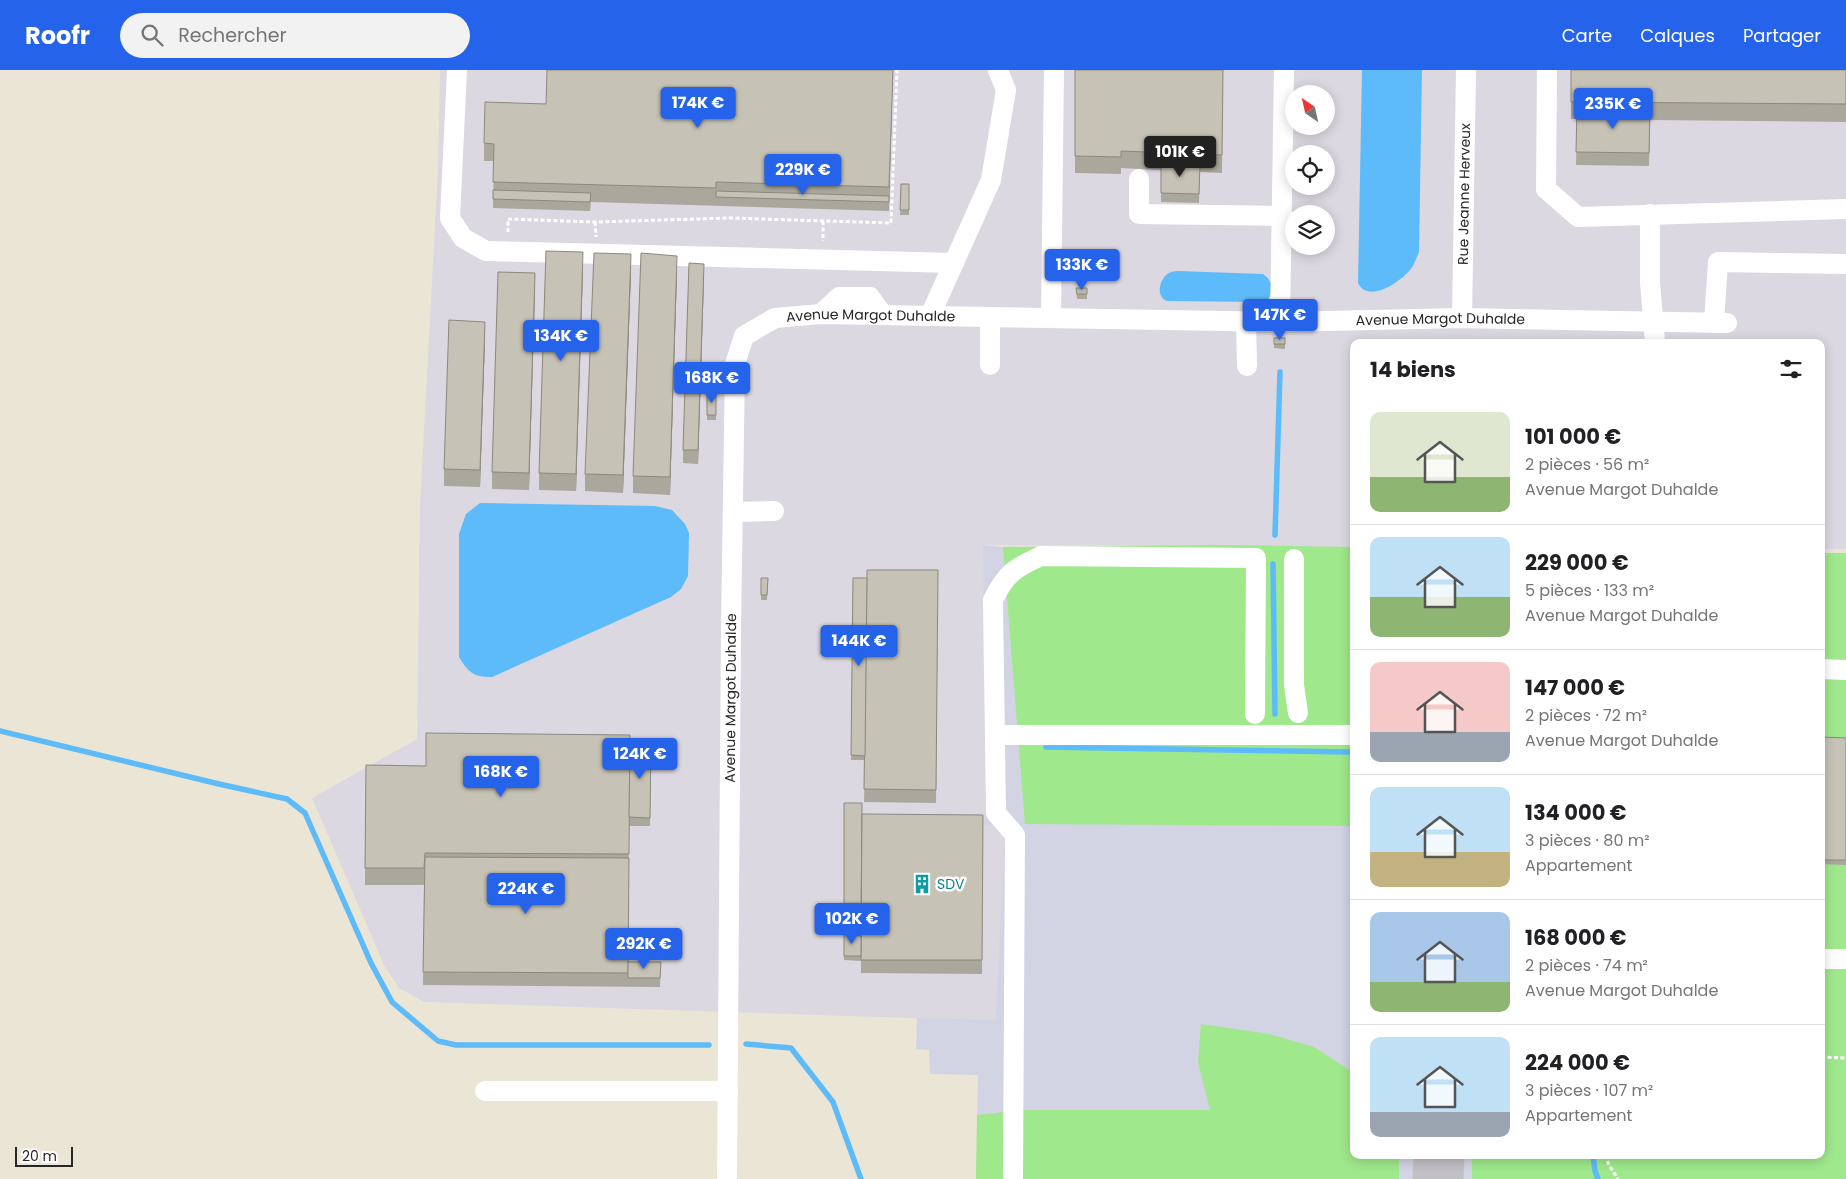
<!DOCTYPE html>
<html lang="fr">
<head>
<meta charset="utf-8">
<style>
	:root { --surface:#fff; --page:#f2f2f2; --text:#202124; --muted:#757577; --line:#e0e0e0; --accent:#2563eb }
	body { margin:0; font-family:Poppins,sans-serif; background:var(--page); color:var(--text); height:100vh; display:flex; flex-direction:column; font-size:19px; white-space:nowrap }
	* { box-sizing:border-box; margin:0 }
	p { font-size:16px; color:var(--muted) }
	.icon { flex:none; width:28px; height:28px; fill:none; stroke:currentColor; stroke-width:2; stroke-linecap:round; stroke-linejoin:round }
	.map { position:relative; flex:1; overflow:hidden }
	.sheet { position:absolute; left:1350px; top:269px; width:475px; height:820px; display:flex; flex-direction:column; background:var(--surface); border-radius:10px; box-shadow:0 2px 12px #0003 }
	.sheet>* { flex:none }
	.needle { width:32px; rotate:326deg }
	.tools { position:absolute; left:1285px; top:15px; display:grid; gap:10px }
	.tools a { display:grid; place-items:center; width:50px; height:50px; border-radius:50%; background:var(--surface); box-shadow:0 2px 12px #0003; font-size:25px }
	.scale { position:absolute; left:15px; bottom:12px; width:58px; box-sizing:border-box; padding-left:5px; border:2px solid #272727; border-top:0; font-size:14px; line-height:18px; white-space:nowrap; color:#272727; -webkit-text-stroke:4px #fff; paint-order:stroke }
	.price { position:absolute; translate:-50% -42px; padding:0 11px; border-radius:5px; background:var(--accent); color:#fff; font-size:16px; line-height:32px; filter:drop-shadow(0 1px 2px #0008) }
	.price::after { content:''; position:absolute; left:50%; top:30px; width:15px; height:11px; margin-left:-8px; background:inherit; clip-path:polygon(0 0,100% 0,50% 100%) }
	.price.on { background:#222; color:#fff }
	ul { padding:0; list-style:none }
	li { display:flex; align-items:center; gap:15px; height:125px; padding:0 20px }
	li+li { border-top:1px solid var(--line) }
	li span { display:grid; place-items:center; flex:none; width:140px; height:100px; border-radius:10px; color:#555 }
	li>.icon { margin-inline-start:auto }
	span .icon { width:60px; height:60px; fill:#fffc; stroke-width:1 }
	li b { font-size:21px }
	h2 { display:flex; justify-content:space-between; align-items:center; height:60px; padding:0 20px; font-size:21px }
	header { display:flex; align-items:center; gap:30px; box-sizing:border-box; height:70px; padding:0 25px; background:var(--accent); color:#fff }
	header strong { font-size:24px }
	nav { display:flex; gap:28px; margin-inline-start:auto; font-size:18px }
	.search { width:350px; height:45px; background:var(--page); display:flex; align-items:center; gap:12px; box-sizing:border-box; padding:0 18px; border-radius:28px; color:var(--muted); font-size:19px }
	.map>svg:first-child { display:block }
	.industrial { fill:#dcd8e2; fill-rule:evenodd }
	.airport { fill:#d2d3e3 }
	.green { fill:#9fe88c }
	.water { fill:#5dbbf9 }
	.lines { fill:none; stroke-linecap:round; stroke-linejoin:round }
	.stream { stroke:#5dbbf9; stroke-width:5.5 }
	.taxiway { stroke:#c2bfc5; stroke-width:51 }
	.path { stroke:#fff; stroke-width:3; stroke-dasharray:4 2.5; stroke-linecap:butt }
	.minor { stroke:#fff; stroke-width:20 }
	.wall { fill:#aaa79d }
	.shaded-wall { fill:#8b887f }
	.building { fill:#c6c2b6; stroke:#8b887f }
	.labels { text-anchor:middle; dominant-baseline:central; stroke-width:5; stroke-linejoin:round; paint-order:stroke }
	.street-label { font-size:14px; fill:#272727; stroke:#fff }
	.culture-label { font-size:14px; fill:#0d838f; stroke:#fff; text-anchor:start }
</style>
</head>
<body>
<header>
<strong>Roofr</strong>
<div class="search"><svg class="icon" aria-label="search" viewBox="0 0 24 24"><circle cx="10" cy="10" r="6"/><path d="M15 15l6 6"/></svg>Rechercher</div>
<nav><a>Carte</a><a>Calques</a><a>Partager</a></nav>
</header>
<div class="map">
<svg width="1846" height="1109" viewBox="0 0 1846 1109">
	<rect width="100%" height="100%" fill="#ebe5d6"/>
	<path class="industrial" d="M440,0H1846V479H1821V272H1354V477L983,475L985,755H1005L999,951L424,932L399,918L384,895L312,728L417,669L420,434L438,99ZM1294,24H1326V56H1294ZM1294,84H1326V116H1294ZM1294,144H1326V176H1294Z"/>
	<path class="airport" d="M983,475L1003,477L1227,475L1354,477V1085H1821V483H1846V1109H976L978,1005L930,1004L929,980L916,979L917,948L996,950L1005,755H985Z"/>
	<g class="green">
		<path d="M1227,475L1354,477V756L1025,754L1003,477Z"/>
		<path d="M1821,483H1846V1109H1472V1085H1821Z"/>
		<path d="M1201,954L1269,964L1314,977L1354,1003V1085H1399V1109H976L977,1045L1022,1040H1210L1198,992Z"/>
	</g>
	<g class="water">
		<path d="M1362,0H1422L1419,182C1417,186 1415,192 1413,196C1404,210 1369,235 1358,213Z"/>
		<path d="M1178,201L1263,204C1273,210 1274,222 1267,231L1259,232L1167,231C1156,227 1159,212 1166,205C1169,202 1174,201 1178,201Z"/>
		<path d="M480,433L655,436L672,440L685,454L689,463L688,506L681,519L671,527L492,607C473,607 468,602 459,587V464L466,444Z"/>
	</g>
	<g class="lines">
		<g class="stream">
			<path d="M1275,465L1280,302"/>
			<path d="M1273,494L1275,644"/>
			<path d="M0,661L219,714L287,729L305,743L371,893L392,932L438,971L456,975H709"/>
			<path d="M1046,677L1354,682"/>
			<path d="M746,974L791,978L833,1032L861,1109"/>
			<path d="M1593,1085L1595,1101L1598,1109"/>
		</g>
		<path class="taxiway" d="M1438,1109L1439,1085"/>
		<g class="path">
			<path d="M823,151V171"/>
			<path d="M595,152L596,167"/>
			<path d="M508,162V149L595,152L730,148L891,153L897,0"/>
			<path d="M1821,987L1846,988"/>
			<path d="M1605,1085L1609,1095L1618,1109"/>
		</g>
		<g class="minor">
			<path d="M457,0L450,148L463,168L486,181L954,193"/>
			<path d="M1547,0L1546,119L1578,147L1846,139"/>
			<path d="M1139,109V144L1282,146"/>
			<path d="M1650,144V212L1655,272"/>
			<path d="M821,244L839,227H870L883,245"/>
			<path d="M930,246L991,110L1006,20L998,0"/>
			<path d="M990,247V295"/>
			<path d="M1051,247L1054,0"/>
			<path id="s1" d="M1462,248L1466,0"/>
			<path d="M1246,251L1247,296"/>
			<path d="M1280,252L1284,0"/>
			<path d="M1714,253L1718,192L1846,194"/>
			<path d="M733,442L774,441"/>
			<path d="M1294,489V615L1298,643"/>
			<path d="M1821,599L1846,600"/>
			<path d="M995,665H1354"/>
			<path d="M1821,889H1846"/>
			<path d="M485,1021H728"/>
			<path id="s2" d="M727,1109L731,559L735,294L744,266L775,248L821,244L1280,252L1462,248L1727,253"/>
			<path d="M1013,1109L1015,765L996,743L993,530C1006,503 1015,498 1041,486L1256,488L1255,644"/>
		</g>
	</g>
	<g class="wall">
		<path d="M893,0L889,141L591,132L590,141L493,138L494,91H484V73L546,34Z"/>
		<path d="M1075,0H1223L1222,103L1200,102L1199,133L1161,132V100L1121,98V104L1075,103Z"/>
		<path d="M1571,0H1846V52L1650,50L1649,96L1576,95L1577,49H1571Z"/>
		<path d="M901,114H909V145H900Z"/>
		<path d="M583,199L576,421L539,420V403Z"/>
		<path d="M631,202L623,423L585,421V404Z"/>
		<path d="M677,203L670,425L633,423V406Z"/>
		<path d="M704,207L698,394L683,393V380Z"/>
		<path d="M1076,218H1087V229H1077Z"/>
		<path d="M535,220L529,420L492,419V402Z"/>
		<path d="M1274,268H1285V279L1274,278Z"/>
		<path d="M485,269L480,417L444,416V399Z"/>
		<rect x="707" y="324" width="9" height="26"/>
		<path d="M938,500L936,733L864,732L865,690H851L853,508H867Z"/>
		<path d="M761,508H768L767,530H761Z"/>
		<path d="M1821,667L1846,668V795L1821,794Z"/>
		<path d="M630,673H651L650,756H629L628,892H661L660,917L423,915L424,815H365L366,695L426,696Z"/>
		<path d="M844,733L862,746L983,745L982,904L861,903V891L844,890Z"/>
	</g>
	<g class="shaded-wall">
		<path d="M893,0L889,135V117Z"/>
		<path d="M583,182V199L576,421V404Z"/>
		<path d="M631,184V202L623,423V405Z"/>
		<path d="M677,186V203L670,425V407Z"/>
		<path d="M704,194V207L698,394V380Z"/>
		<path d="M535,203V220L529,420V403Z"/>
		<path d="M485,252V269L480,417V400Z"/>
	</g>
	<g class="building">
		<path d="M547,0H893L889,117L716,112V118L493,112L494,74L484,73L485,32L546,34Z"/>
		<path d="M1075,0H1223L1222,85L1121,81V87L1075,86Z"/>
		<path d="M1571,0H1846V34L1571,32Z"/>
		<path d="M1577,36L1650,37L1649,83L1576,82Z"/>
		<path d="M1161,92L1200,93L1199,124L1161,123Z"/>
		<path d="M901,114H909V140H900Z"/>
		<path d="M493,120L591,123L590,132L493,129Z"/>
		<path d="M716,121L889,126V132L716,127Z"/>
		<path d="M546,181L583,182L576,404L539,403Z"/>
		<path d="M594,183L631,184L623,405L585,404Z"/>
		<path d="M641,183L677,186L670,407L633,406Z"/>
		<path d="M689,193L704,194L698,380H683Z"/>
		<path d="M498,202L535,203L529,403L492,402Z"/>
		<path d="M1076,218H1087V224H1077Z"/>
		<path d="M449,250L485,252L480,400L444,399Z"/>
		<rect x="1274" y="268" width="11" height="6"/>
		<rect x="707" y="324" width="9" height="21"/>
		<path d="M867,500H938L936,720L864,719Z"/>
		<path d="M761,508H768L767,525H761Z"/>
		<path d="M853,508H867L865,686L851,685Z"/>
		<path d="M426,663L630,665L629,784L425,783L424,798H365L366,695L426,696Z"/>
		<path d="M1821,667L1846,668V790H1821Z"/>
		<path d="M630,673H651L650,748L629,747Z"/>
		<path d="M844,733H862L861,846L844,844Z"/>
		<path d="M862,744L983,745L982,890H861Z"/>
		<path d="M425,787L629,788L628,903L423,902Z"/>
		<path d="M844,864L861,866V886H844Z"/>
		<path d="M628,892H661L660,908H628Z"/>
	</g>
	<defs>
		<symbol id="building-bare" viewBox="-9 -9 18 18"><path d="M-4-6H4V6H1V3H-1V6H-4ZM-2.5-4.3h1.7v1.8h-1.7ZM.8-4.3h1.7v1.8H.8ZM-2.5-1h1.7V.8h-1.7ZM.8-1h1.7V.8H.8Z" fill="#0f9aa8" stroke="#fff" stroke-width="2.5" paint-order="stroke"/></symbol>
	</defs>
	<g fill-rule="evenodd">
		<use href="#building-bare" x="908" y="800" width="28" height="28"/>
	</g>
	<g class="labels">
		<g class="street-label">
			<text stroke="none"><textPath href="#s1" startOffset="124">Rue Jeanne Herveux</textPath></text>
			<text stroke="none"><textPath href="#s2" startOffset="976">Avenue Margot Duhalde</textPath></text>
			<text stroke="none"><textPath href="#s2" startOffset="1546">Avenue Margot Duhalde</textPath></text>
			<text stroke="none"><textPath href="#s2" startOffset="481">Avenue Margot Duhalde</textPath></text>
		</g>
		<g class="culture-label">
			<text x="937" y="814">SDV</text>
		</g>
	</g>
</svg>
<div class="tools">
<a><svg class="needle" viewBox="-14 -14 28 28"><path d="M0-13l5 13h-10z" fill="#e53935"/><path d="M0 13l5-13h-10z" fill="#757577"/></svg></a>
<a><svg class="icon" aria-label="locate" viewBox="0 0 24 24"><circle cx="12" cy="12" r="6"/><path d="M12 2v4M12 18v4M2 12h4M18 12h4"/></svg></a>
<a><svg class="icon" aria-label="layers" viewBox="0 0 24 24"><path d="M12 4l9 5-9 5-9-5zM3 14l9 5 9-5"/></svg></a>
</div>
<div class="scale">20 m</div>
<b class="price" style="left:698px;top:59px">174K €</b>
<b class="price" style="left:1613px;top:60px">235K €</b>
<b class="price on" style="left:1180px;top:108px">101K €</b>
<b class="price" style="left:803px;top:126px">229K €</b>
<b class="price" style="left:1082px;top:221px">133K €</b>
<b class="price" style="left:1280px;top:271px">147K €</b>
<b class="price" style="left:561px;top:292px">134K €</b>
<b class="price" style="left:712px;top:334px">168K €</b>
<b class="price" style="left:859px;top:597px">144K €</b>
<b class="price" style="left:640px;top:710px">124K €</b>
<b class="price" style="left:501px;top:728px">168K €</b>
<b class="price" style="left:526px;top:845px">224K €</b>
<b class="price" style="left:852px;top:875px">102K €</b>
<b class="price" style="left:644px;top:900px">292K €</b>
<section class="sheet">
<h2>14 biens<svg class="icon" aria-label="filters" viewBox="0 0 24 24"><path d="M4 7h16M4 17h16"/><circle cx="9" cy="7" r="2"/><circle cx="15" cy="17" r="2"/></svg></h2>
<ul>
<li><span style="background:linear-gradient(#dfe7d0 65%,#8fb573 0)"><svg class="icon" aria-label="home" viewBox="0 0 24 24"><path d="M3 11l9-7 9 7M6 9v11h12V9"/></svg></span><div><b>101 000 €</b><p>2 pièces · 56 m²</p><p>Avenue Margot Duhalde</p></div></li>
<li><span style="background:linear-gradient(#bfe0f5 60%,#8fb573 0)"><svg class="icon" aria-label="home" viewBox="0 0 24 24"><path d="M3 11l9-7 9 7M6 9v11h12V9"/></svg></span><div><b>229 000 €</b><p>5 pièces · 133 m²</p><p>Avenue Margot Duhalde</p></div></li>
<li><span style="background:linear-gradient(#f6c9c9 70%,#9aa5b1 0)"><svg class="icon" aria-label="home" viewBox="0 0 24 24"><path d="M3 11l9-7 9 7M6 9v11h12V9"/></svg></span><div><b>147 000 €</b><p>2 pièces · 72 m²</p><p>Avenue Margot Duhalde</p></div></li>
<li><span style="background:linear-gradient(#bfe0f5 65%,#c2b280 0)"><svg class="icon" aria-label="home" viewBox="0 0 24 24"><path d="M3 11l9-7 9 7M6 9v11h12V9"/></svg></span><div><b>134 000 €</b><p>3 pièces · 80 m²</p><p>Appartement</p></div></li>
<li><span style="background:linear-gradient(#a9c7e8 70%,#8fb573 0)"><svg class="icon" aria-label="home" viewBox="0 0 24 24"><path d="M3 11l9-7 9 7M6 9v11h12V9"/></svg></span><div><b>168 000 €</b><p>2 pièces · 74 m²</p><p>Avenue Margot Duhalde</p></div></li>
<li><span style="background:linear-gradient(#bfe0f5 75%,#9aa5b1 0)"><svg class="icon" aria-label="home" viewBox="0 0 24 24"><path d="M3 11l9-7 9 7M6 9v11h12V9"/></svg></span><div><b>224 000 €</b><p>3 pièces · 107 m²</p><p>Appartement</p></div></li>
</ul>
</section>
</div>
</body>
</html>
